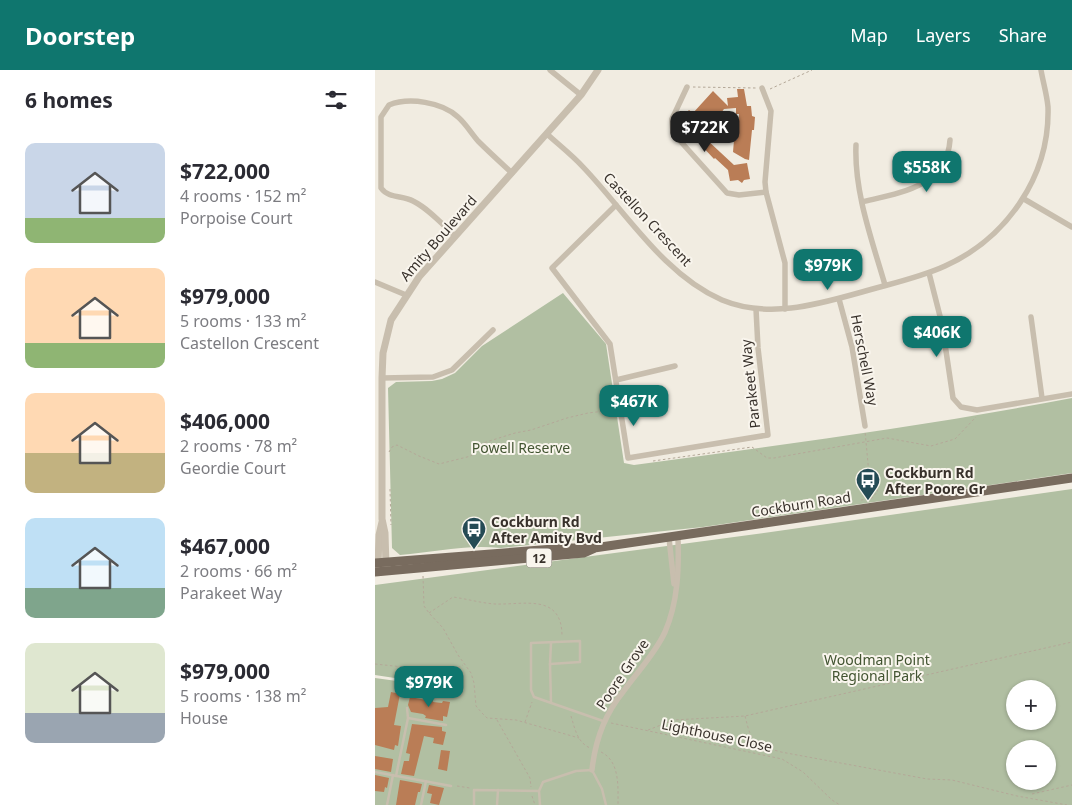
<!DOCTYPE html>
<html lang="en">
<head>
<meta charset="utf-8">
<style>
	:root { --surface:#fff; --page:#f7f7f7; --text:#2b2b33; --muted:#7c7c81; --accent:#0f766e }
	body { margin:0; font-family:"Noto Sans",sans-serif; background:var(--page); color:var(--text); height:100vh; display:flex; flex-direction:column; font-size:19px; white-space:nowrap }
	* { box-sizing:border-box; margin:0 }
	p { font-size:16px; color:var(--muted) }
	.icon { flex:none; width:28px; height:28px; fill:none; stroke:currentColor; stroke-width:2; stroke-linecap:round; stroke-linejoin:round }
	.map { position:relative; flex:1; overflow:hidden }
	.side { display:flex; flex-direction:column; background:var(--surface); width:375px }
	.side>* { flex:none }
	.tools { position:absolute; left:631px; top:610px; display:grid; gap:10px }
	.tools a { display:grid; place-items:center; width:50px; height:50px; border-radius:50%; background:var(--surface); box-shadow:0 1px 4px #0004; font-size:25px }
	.price { position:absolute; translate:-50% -42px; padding:0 11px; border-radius:10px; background:var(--accent); color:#fff; font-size:16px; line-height:32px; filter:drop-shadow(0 1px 2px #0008) }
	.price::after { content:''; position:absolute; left:50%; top:30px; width:15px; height:11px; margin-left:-8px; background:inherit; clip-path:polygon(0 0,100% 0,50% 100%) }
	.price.on { background:#222; color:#fff }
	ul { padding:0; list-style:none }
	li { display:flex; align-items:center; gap:15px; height:125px; padding:0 25px }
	li span { display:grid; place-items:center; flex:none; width:140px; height:100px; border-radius:10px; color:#555 }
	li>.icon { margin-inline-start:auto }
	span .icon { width:60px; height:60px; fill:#fffc; stroke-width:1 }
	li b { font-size:21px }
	h2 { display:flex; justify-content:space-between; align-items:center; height:60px; padding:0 25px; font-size:21px }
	header { display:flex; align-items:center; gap:30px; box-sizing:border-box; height:70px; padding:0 25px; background:var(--accent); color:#fff }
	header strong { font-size:24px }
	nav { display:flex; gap:28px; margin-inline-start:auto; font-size:18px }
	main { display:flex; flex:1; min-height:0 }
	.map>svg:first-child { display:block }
	.green { fill:#b1bfa2; fill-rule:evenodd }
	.building { fill:#ba7d56 }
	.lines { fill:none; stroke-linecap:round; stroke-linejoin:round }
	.path { stroke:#b4a898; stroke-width:1; stroke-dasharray:2.5 2.5; stroke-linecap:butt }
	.service { stroke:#c8beae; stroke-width:2.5 }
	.minor { stroke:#c8beae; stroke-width:5.5 }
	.tertiary { stroke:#c8beae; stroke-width:7 }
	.primary { stroke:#786b5e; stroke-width:9 }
	.labels { text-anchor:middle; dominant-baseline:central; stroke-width:4; stroke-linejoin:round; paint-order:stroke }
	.shield { fill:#f9f5ed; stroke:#726c65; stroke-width:1 }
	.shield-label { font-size:12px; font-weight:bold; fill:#38312b }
	.street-label { font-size:14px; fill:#38312b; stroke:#f9f5ed }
	.park-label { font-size:14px; fill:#425431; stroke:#f9f5ed }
	.poi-label { font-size:14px; font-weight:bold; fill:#38312b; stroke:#f9f5ed; text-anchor:start }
</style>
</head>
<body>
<header>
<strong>Doorstep</strong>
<nav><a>Map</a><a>Layers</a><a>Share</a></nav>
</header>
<main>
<section class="side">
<h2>6 homes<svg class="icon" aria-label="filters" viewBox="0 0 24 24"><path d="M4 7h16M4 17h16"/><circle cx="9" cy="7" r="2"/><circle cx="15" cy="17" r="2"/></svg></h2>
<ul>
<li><span style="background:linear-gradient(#c9d6e8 75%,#8fb573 0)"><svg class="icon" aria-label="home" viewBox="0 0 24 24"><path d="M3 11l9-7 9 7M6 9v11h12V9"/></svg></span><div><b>$722,000</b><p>4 rooms · 152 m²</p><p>Porpoise Court</p></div></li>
<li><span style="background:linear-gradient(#ffd9b3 75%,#8fb573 0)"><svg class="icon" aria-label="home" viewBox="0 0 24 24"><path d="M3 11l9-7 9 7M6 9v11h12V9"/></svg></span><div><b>$979,000</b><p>5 rooms · 133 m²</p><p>Castellon Crescent</p></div></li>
<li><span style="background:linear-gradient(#ffd9b3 60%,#c2b280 0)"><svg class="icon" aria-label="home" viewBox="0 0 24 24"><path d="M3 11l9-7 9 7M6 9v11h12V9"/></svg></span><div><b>$406,000</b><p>2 rooms · 78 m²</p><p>Geordie Court</p></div></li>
<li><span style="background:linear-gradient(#bfe0f5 70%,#7fa58c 0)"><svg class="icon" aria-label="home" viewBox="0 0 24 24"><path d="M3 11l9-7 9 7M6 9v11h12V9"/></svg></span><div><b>$467,000</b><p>2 rooms · 66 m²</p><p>Parakeet Way</p></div></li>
<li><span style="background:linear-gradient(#dfe7d0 70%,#9aa5b1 0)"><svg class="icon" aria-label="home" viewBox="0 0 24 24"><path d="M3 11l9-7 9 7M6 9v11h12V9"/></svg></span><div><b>$979,000</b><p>5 rooms · 138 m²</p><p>House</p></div></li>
</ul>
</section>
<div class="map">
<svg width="697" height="735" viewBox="0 0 697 735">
	<rect width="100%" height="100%" fill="#f1ece1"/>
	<g class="green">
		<path d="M188,223L231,274L249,393L259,395C405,375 552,356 697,328V403L328,457L126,478C92,474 59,482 25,485L17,478L13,318L21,312L57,311L67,309L80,303L107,276Z"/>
		<path d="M697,419V735H0V608L80,619L79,617L0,605V515L403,461ZM640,619H672V651H640ZM640,679H672V711H640Z"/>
	</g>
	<g class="building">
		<path d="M362,19H369L372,36H376L377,46L380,47L379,60H377L374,90L370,89L358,82L359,70H362L364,44H361V38L349,39L335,58L329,54L326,58L315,60L309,53L310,44L314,40L318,43L338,21L353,36L352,28L363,27Z"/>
		<path d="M331,69L359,95L372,93L375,109L369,110L367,113L363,110L355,111L353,100L340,88L339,89L325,74Z"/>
		<path d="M16,622L25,624L19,655L26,656L23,676L20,675L19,680L0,675V638L13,637Z"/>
		<path d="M35,627L51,630L52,627L58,628V632L67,633L68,631L75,632L72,647L68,646V651L50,648L51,646L48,644L36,642L33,635Z"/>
		<path d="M37,654L67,657V661L71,662L68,675L58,673L59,668L49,666L39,706L26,704L29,691H34L35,684L31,683Z"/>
		<path d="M66,680L75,681L72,701L63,699Z"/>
		<path d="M0,686L18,689L16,702L0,699Z"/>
		<path d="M0,705L14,708L12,718L10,717L9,722L0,721Z"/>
		<path d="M25,710L47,714L45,722H43L40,735H21Z"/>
		<path d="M54,715L69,718L64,735L55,733L57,724L52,723Z"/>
	</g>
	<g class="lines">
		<g class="path">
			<path d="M318,17L381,18"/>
			<path d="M395,19L437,0"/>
			<path d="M14,382L17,377L22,375L44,386L64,394L96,386L102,377L108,373L140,363L156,360L192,348L213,343L239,340"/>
			<path d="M278,391L377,377L392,388H399L512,368L556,376L580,369L601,347"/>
			<path d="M15,419L16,455"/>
			<path d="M486,430L497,428L503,421L495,415L490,361"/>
			<path d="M48,506L49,536L54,543L68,558L83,585L96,603L99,613L101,636L107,643L112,648L141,650L204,668"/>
			<path d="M54,543L78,527C92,529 106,533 120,534C149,535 187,523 187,566"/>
			<path d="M0,594L47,599L66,603H73L88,595"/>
			<path d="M196,646C200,659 202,672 215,678"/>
			<path d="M370,646C377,674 378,674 406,682L552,709L577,710L642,726L692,735"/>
			<path d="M122,650L155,708L156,717"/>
			<path d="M150,652L157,632"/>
			<path d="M236,653L407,689L428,702L457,730L465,735"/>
			<path d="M273,660L299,650L370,646L697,572"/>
			<path d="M226,682C245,691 243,717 243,735"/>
			<path d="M82,716L95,718"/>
			<path d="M657,724L697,715"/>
			<path d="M157,726L160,735"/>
		</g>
		<g class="service">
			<path d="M175,594L176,573"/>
			<path d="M176,632L175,594L205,592V571L156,573V620L159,627L228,651"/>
			<path d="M32,638L33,648"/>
			<path d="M0,702L76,716"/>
			<path d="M21,706L33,648L71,655"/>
			<path d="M12,735L18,705"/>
			<path d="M46,735L51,711"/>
			<path d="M99,735V720L164,721"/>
			<path d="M122,735L123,720"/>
			<path d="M165,735L164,721L168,712L201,701L217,700L227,719L231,735"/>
		</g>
		<g class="minor">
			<path d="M175,0L206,25"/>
			<path d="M312,17L297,49L298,63L352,123L364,125L391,122"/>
			<path d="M387,18L396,41L390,112L391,122L410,193V239"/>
			<path d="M172,64C184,75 197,85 208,97C251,142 289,205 347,230C393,249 441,235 487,222C514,214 544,208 570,196C632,168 675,106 673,37C672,25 668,12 666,0"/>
			<path d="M481,75C479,122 497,170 510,215"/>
			<path d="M649,129L697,157"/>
			<path d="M487,132C524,123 572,117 575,70"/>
			<path d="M241,135L177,198L235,274L253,388L393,365L383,278L381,239"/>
			<path d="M80,166C67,154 54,139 38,131C27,125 14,129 6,118V47L14,35C34,27 67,32 83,47C91,54 96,63 103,71C114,82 125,92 137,103"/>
			<path d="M554,203L567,254L578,328L586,337L602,340L697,324"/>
			<path d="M0,212L31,225"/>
			<path d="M464,229L477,277L490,356"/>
			<path d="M656,247L667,328"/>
			<path d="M7,308L58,307L77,300L118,260"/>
			<path d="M241,310L300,296"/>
			<path d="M294,468L299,514"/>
			<path d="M217,700C220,671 230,644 248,622C262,602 280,584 290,562C303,532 304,499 303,467"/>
		</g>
		<g class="tertiary">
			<path d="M3,496L4,465L7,452"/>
			<path d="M11,496L10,463L7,449V308L8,283L16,250L44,207L206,25L223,0"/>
		</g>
		<g class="primary">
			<path d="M0,493L192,478H219L697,408"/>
			<path d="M0,502L209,483L218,479"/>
		</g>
	</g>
	<defs>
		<symbol id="bus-pin" viewBox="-11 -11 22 30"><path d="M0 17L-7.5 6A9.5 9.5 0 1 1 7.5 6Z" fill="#254b55" stroke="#f9f5ed"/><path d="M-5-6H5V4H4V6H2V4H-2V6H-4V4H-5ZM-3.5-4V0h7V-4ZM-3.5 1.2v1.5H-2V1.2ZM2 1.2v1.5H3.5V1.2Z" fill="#fff"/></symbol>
	</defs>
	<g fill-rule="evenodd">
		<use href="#bus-pin" x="479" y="396" width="28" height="38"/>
		<use href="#bus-pin" x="85" y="445" width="28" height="38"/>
	</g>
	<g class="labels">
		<rect class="shield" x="151.5" y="478.5" width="25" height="19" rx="4"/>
		<g class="shield-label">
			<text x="164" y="488">12</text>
		</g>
		<g class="street-label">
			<text transform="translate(273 149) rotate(47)">Castellon Crescent</text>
			<text transform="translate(63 168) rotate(-49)">Amity Boulevard</text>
			<text transform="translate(490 290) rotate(79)">Herschell Way</text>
			<text transform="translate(375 314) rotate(-96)">Parakeet Way</text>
			<text transform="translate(426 434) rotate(-9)">Cockburn Road</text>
			<text transform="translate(247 604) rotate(-56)">Poore Grove</text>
			<text transform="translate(342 665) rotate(12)">Lighthouse Close</text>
		</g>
		<g class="park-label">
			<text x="146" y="377">Powell Reserve</text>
			<text x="502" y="589">Woodman Point<tspan x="502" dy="16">Regional Park</tspan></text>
		</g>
		<g class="poi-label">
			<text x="510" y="402">Cockburn Rd<tspan x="510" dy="16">After Poore Gr</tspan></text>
			<text x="116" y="451">Cockburn Rd<tspan x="116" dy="16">After Amity Bvd</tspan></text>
		</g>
	</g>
</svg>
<div class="tools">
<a>+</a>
<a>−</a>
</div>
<b class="price on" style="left:330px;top:83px">$722K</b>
<b class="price" style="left:552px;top:123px">$558K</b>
<b class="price" style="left:453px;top:221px">$979K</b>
<b class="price" style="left:562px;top:288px">$406K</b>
<b class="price" style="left:259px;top:357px">$467K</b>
<b class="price" style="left:54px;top:638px">$979K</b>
</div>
</main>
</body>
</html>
